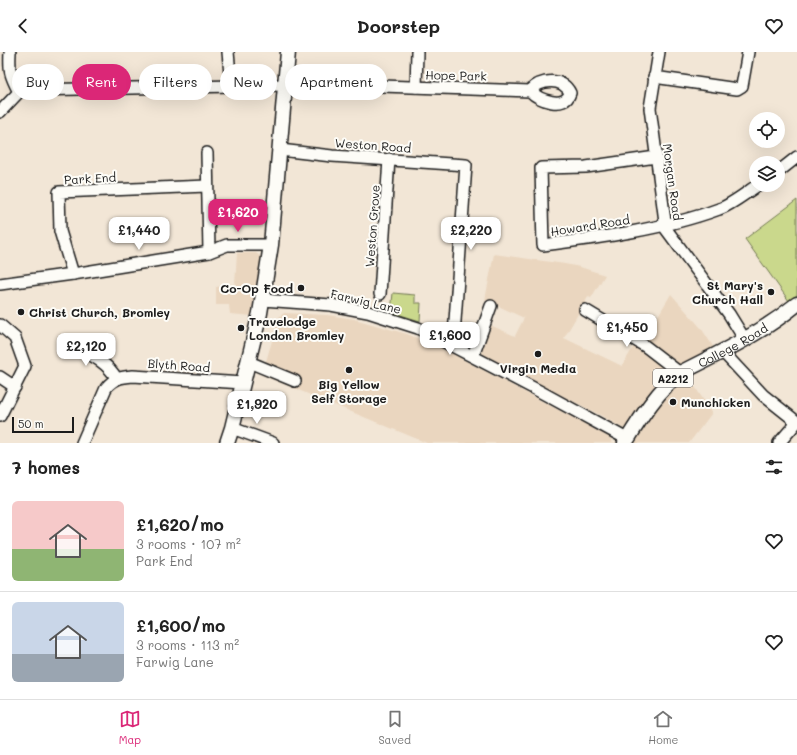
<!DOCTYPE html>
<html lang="en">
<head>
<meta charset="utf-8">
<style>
	:root { --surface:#fff; --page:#f2f2f2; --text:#222; --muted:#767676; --line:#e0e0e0; --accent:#db2777 }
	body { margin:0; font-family:Mali,sans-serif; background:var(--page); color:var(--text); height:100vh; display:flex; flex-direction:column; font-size:15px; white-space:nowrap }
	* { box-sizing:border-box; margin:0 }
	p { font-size:13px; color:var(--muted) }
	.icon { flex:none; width:22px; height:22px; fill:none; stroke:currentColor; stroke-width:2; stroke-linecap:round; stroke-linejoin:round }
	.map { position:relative; height:391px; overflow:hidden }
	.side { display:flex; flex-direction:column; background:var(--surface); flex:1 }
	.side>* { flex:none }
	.guide { position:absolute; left:12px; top:12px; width:400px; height:36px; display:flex; gap:8px }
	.buttons { position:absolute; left:749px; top:60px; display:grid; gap:8px }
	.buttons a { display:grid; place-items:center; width:36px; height:36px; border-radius:50%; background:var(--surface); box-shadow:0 4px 16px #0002; font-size:20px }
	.scale { position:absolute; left:12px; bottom:10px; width:62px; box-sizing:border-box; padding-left:4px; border:2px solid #1c1c1c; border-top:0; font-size:11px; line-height:14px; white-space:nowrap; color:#1c1c1c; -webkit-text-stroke:3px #fdfcf7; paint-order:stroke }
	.price { position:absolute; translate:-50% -34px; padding:0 9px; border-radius:8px; background:#fff; color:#222; font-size:13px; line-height:26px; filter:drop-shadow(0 1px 2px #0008) }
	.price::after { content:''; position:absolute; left:50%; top:24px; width:12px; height:9px; margin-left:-6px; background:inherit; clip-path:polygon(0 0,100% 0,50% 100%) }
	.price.on { background:var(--accent); color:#fff }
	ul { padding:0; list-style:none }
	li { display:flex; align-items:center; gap:12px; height:100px; padding:0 12px }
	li+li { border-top:1px solid var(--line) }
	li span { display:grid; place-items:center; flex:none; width:112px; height:80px; border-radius:6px; color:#555 }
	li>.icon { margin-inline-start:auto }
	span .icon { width:48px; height:48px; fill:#fffc; stroke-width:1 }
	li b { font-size:17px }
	h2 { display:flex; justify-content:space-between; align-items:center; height:48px; padding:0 12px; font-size:17px }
	.pill { padding:0 14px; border-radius:18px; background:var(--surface); box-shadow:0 4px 16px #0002; font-size:14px; line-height:36px }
	.pill.on { background:var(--accent); color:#fff }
	header { display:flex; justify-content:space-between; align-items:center; height:52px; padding:0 12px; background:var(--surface); font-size:18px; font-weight:800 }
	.menu { display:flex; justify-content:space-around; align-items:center; height:56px; border-top:1px solid var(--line); background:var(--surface); font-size:11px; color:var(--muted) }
	.menu a { display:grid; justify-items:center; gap:2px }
	.menu .on { color:var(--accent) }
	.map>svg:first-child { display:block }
	.built { fill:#ead6bf }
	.green { fill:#cad88c; stroke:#737a54 }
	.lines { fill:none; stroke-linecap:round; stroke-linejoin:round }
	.minor-casing { stroke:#1c1c1c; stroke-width:14 }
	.major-casing { stroke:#1c1c1c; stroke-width:17 }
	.minor { stroke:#fdfcf7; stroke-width:11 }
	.major { stroke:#fdfcf7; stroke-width:14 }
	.poi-dot { fill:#1c1c1c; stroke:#fdfcf7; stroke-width:1.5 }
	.labels { text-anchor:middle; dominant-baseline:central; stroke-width:4; stroke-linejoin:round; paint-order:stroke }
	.shield { fill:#fdfcf7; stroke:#605f5e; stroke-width:1 }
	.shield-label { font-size:11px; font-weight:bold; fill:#1c1c1c }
	.street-label { font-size:12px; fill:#1c1c1c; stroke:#fdfcf7 }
	.poi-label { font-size:12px; font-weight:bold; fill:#1c1c1c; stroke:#fdfcf7; text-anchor:start }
</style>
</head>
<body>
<header><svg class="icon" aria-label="back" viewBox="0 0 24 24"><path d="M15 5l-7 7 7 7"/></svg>Doorstep<svg class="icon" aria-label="heart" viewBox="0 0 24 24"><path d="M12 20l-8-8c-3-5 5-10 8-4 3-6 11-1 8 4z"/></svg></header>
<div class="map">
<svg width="797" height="391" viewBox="0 0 797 391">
	<rect width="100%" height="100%" fill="#f2e6d6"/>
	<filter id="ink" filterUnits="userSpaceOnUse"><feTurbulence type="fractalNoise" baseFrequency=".025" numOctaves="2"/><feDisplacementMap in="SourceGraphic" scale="8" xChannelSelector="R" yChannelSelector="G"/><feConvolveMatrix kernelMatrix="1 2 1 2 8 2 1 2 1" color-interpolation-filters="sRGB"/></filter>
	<g filter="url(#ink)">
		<g class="built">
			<path d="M237,201H256L261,205L258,237L253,264L230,262L229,253H216V235L235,232Z"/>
			<path d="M494,202L565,212L580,215L605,223L591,246L588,245L564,286L622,314L637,289L642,291L671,242L701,276L718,302L680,321L631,381L604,365L483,303L481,298L490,273L515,284L524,266L485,248Z"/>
			<path d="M284,261L327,263L354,267L407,282L443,297L602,381L610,386L612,391H427L262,323L279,265Z"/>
			<path d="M688,324L712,361L689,391H630L670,336Z"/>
		</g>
		<g class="green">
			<path d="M797,148V243L789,249L745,187Z"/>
			<path d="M393,241L415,243V251H421L420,269L391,260Z"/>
		</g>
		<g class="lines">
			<defs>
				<g id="minor">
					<path d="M10,0C9,19 10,23 19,40"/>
					<path d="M228,0L231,34"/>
					<path d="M659,0L650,56L666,177L729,262L745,288"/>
					<path d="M654,25L737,37L742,34L748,0"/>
					<path d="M286,26L381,34L530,39C539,48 565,58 570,41C563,25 540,27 530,39"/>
					<path d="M416,35L417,0"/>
					<path d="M0,60L19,40L29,38L285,33"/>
					<path d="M280,98L332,104L466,113L454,283"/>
					<path d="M207,101L209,200"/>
					<path d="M656,105L586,115L541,116L543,193C599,186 665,177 719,157C731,153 747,140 758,133"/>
					<path d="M778,120L797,105"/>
					<path d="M73,222L60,179L59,140L207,134"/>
					<path d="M0,232L73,222L209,200L227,193H271"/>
					<path d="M380,242L389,107"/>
					<path d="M263,248L331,253L368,260L418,276L539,339L627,387"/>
					<path d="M585,258L645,294L680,321"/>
					<path d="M0,273L15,286L25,314L0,364"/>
					<path d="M69,291C86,301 107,309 116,326"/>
					<path d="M723,300L763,343L797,370"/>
					<path d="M473,304L491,254"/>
					<path d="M249,310L295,329"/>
					<path d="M0,325L15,335"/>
					<path d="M232,376L273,391"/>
					<path d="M82,391L106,336C114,326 121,325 133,324L243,331"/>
					<path d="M779,391L797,370"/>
				</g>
				<g id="major">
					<path d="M227,391L232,376L260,261L271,193L288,0"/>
					<path id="s1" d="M625,391C640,367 657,339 680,321C722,300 760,282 797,252"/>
				</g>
			</defs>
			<use href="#minor" class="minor-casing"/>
			<use href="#major" class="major-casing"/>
			<use href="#minor" class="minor"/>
			<use href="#major" class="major"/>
		</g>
	</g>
	<g class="poi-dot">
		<circle cx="301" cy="236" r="4"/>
		<circle cx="771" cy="240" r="4"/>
		<circle cx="21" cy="260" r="4"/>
		<circle cx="241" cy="276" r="4"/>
		<circle cx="538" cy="302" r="4"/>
		<circle cx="349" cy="318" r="4"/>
		<circle cx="673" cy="350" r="4"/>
	</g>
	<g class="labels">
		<rect class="shield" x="653" y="317" width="40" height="18" rx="3"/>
		<g class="shield-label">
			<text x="673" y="326">A2212</text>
		</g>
		<g class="street-label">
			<text transform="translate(456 23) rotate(1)">Hope Park</text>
			<text transform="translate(373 93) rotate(4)">Weston Road</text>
			<text transform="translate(90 126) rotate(-3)">Park End</text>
			<text transform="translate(673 130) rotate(82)">Morgan Road</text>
			<text transform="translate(590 173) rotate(-9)">Howard Road</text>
			<text transform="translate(372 174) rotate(-86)">Weston Grove</text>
			<text transform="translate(366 249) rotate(13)">Farwig Lane</text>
			<text stroke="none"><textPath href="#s1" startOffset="149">College Road</textPath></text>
			<text transform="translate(179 313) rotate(4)">Blyth Road</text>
		</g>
		<g class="poi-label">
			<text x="763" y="233" text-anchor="end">St Mary's<tspan x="763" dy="14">Church Hall</tspan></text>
			<text x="293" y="236" text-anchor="end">Co-Op Food</text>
			<text x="29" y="260">Christ Church, Bromley</text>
			<text x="249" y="269">Travelodge<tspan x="249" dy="14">London Bromley</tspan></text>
			<text x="538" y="316" text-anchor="middle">Virgin Media</text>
			<text x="349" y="332" text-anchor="middle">Big Yellow<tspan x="349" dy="14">Self Storage</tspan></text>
			<text x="681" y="350">Munchicken</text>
		</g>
	</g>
</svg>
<div class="buttons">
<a><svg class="icon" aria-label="locate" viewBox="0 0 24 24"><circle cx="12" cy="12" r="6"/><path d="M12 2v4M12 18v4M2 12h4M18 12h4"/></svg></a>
<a><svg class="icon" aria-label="layers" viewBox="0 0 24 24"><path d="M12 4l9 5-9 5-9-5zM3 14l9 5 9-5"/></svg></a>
</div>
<div class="scale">50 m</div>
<b class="price on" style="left:238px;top:181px">£1,620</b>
<b class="price" style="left:139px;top:199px">£1,440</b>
<b class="price" style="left:471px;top:199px">£2,220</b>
<b class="price" style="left:627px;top:296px">£1,450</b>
<b class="price" style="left:450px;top:304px">£1,600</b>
<b class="price" style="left:86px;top:315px">£2,120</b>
<b class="price" style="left:257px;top:373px">£1,920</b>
<div class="guide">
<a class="pill">Buy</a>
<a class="pill on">Rent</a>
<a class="pill">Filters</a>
<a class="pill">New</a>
<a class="pill">Apartment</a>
</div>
</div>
<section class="side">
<h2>7 homes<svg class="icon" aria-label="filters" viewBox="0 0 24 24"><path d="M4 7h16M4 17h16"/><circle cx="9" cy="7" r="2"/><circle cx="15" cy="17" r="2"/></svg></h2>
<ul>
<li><span style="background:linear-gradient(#f6c9c9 60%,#8fb573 0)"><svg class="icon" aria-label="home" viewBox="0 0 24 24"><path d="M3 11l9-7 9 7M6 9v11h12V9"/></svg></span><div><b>£1,620/mo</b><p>3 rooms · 107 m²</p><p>Park End</p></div><svg class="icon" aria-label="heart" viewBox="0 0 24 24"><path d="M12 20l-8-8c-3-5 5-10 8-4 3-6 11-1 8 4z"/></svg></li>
<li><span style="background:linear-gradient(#c9d6e8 65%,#9aa5b1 0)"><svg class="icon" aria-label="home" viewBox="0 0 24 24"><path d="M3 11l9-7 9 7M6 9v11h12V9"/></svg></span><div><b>£1,600/mo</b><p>3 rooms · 113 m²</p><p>Farwig Lane</p></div><svg class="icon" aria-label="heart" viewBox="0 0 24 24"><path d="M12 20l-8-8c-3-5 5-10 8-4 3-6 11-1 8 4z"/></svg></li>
</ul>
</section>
<nav class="menu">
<a class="on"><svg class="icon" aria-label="map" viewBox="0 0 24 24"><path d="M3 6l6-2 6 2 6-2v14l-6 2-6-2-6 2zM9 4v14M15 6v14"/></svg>Map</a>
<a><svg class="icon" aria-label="saved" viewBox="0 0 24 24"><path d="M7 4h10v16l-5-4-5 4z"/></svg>Saved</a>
<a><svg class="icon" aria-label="home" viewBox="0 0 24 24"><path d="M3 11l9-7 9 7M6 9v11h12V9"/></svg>Home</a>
</nav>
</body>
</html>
